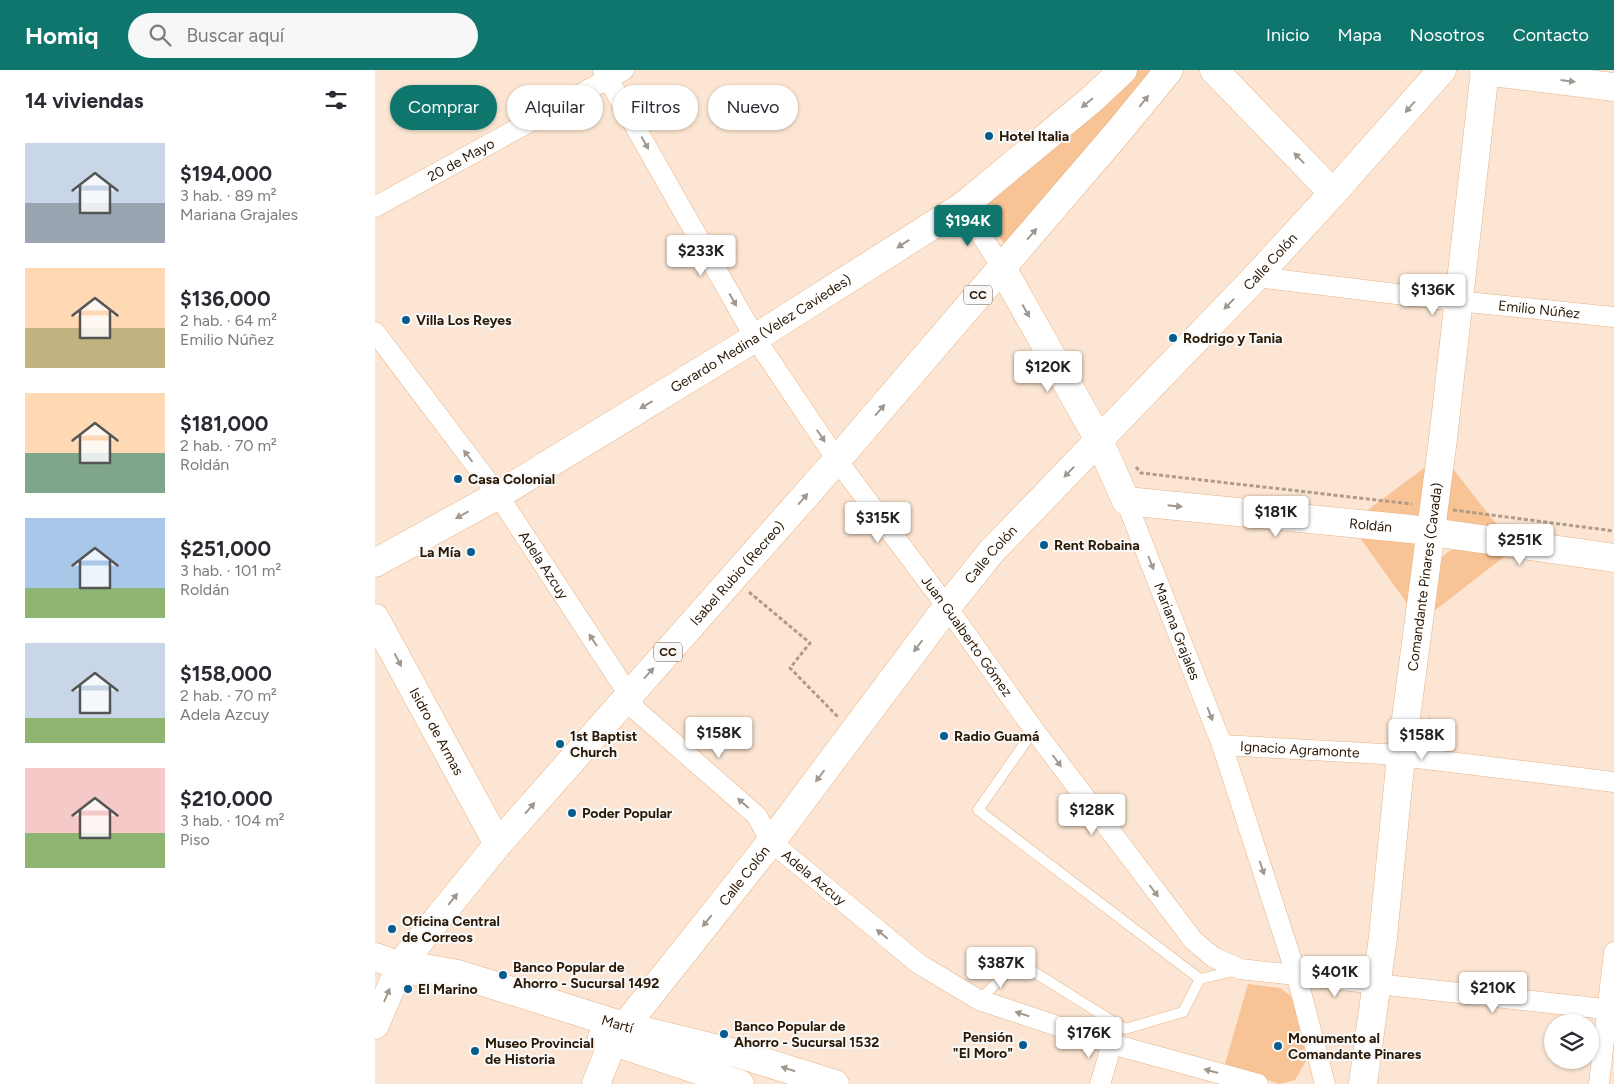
<!DOCTYPE html>
<html lang="es">
<head>
<meta charset="utf-8">
<style>
	:root { --surface:#fff; --page:#f7f7f7; --text:#2b2b33; --muted:#7c7c81; --accent:#0f766e }
	body { margin:0; font-family:Figtree,sans-serif; background:var(--page); color:var(--text); height:100vh; display:flex; flex-direction:column; font-size:19px; white-space:nowrap }
	* { box-sizing:border-box; margin:0 }
	p { font-size:16px; color:var(--muted) }
	.icon { flex:none; width:28px; height:28px; fill:none; stroke:currentColor; stroke-width:2; stroke-linecap:round; stroke-linejoin:round }
	.map { position:relative; flex:1; overflow:hidden }
	.details { display:flex; flex-direction:column; background:var(--surface); width:375px }
	.details>* { flex:none }
	.hud { position:absolute; left:15px; top:15px; width:475px; height:45px; display:flex; gap:10px }
	.fabs { position:absolute; left:1169px; top:944px; display:grid; gap:10px }
	.fabs a { display:grid; place-items:center; width:55px; height:55px; border-radius:50%; background:var(--surface); box-shadow:0 1px 4px #0004; font-size:25px }
	.price { position:absolute; translate:-50% -42px; padding:0 11px; border-radius:5px; background:#fff; color:#222; font-size:16px; line-height:32px; filter:drop-shadow(0 1px 2px #0008) }
	.price::after { content:''; position:absolute; left:50%; top:30px; width:15px; height:11px; margin-left:-8px; background:inherit; clip-path:polygon(0 0,100% 0,50% 100%) }
	.price.current { background:var(--accent); color:#fff }
	ul { padding:0; list-style:none }
	li { display:flex; align-items:center; gap:15px; height:125px; padding:0 25px }
	li span { display:grid; place-items:center; flex:none; width:140px; height:100px; border-radius:0px; color:#555 }
	li>.icon { margin-inline-start:auto }
	span .icon { width:60px; height:60px; fill:#fffc; stroke-width:1 }
	li b { font-size:21px }
	h2 { display:flex; justify-content:space-between; align-items:center; height:60px; padding:0 25px; font-size:21px }
	.pill { padding:0 18px; border-radius:22px; background:var(--surface); box-shadow:0 1px 4px #0004; font-size:18px; line-height:45px }
	.pill.current { background:var(--accent); color:#fff }
	header { display:flex; align-items:center; gap:30px; box-sizing:border-box; height:70px; padding:0 25px; background:var(--accent); color:#fff }
	header strong { font-size:24px }
	nav { display:flex; gap:28px; margin-inline-start:auto; font-size:18px }
	.search { width:350px; height:45px; background:var(--page); display:flex; align-items:center; gap:12px; box-sizing:border-box; padding:0 18px; border-radius:28px; color:var(--muted); font-size:19px }
	main { display:flex; flex:1; min-height:0 }
	.map>svg:first-child { display:block }
	.green { fill:#f8c395 }
	.lines { fill:none; stroke-linecap:round; stroke-linejoin:round }
	.lane-casing { stroke:#e7b384; stroke-width:11 }
	.street-casing { stroke:#e7b384; stroke-width:21 }
	.secondary-casing { stroke:#e7b384; stroke-width:29 }
	.primary-casing { stroke:#e7b384; stroke-width:29 }
	.path { stroke:#b09b88; stroke-width:3; stroke-dasharray:4 2.5; stroke-linecap:butt }
	.lane { stroke:#fff; stroke-width:10 }
	.street { stroke:#fff; stroke-width:20 }
	.secondary { stroke:#fff; stroke-width:28 }
	.primary { stroke:#fff; stroke-width:28 }
	.oneway { fill:#a0978e }
	.poi-dot { fill:#055c8e; stroke:#f8f8f8; stroke-width:2 }
	.labels { text-anchor:middle; dominant-baseline:central; stroke-width:4; stroke-linejoin:round; paint-order:stroke }
	.shield { fill:#f8f8f8; stroke:#685b4e; stroke-width:1 }
	.shield-label { font-size:12px; font-weight:bold; fill:#2b1805 }
	.poi-label { font-size:14px; font-weight:bold; fill:#2b1805; stroke:#f8f8f8; text-anchor:start }
	.street-label { font-size:14px; fill:#2b1805; stroke:#f8f8f8 }
</style>
</head>
<body>
<header>
<strong>Homiq</strong>
<div class="search"><svg class="icon" aria-label="search" viewBox="0 0 24 24"><circle cx="10" cy="10" r="6"/><path d="M15 15l6 6"/></svg>Buscar aquí</div>
<nav><a>Inicio</a><a>Mapa</a><a>Nosotros</a><a>Contacto</a></nav>
</header>
<main>
<section class="details">
<h2>14 viviendas<svg class="icon" aria-label="filters" viewBox="0 0 24 24"><path d="M4 7h16M4 17h16"/><circle cx="9" cy="7" r="2"/><circle cx="15" cy="17" r="2"/></svg></h2>
<ul>
<li><span style="background:linear-gradient(#c9d6e8 60%,#9aa5b1 0)"><svg class="icon" aria-label="home" viewBox="0 0 24 24"><path d="M3 11l9-7 9 7M6 9v11h12V9"/></svg></span><div><b>$194,000</b><p>3 hab. · 89 m²</p><p>Mariana Grajales</p></div></li>
<li><span style="background:linear-gradient(#ffd9b3 60%,#c2b280 0)"><svg class="icon" aria-label="home" viewBox="0 0 24 24"><path d="M3 11l9-7 9 7M6 9v11h12V9"/></svg></span><div><b>$136,000</b><p>2 hab. · 64 m²</p><p>Emilio Núñez</p></div></li>
<li><span style="background:linear-gradient(#ffd9b3 60%,#7fa58c 0)"><svg class="icon" aria-label="home" viewBox="0 0 24 24"><path d="M3 11l9-7 9 7M6 9v11h12V9"/></svg></span><div><b>$181,000</b><p>2 hab. · 70 m²</p><p>Roldán</p></div></li>
<li><span style="background:linear-gradient(#a9c7e8 70%,#8fb573 0)"><svg class="icon" aria-label="home" viewBox="0 0 24 24"><path d="M3 11l9-7 9 7M6 9v11h12V9"/></svg></span><div><b>$251,000</b><p>3 hab. · 101 m²</p><p>Roldán</p></div></li>
<li><span style="background:linear-gradient(#c9d6e8 75%,#8fb573 0)"><svg class="icon" aria-label="home" viewBox="0 0 24 24"><path d="M3 11l9-7 9 7M6 9v11h12V9"/></svg></span><div><b>$158,000</b><p>2 hab. · 70 m²</p><p>Adela Azcuy</p></div></li>
<li><span style="background:linear-gradient(#f6c9c9 65%,#8fb573 0)"><svg class="icon" aria-label="home" viewBox="0 0 24 24"><path d="M3 11l9-7 9 7M6 9v11h12V9"/></svg></span><div><b>$210,000</b><p>3 hab. · 104 m²</p><p>Piso</p></div></li>
</ul>
</section>
<div class="map">
<svg width="1239" height="1014" viewBox="0 0 1239 1014">
	<rect width="100%" height="100%" fill="#fce6d3"/>
	<g class="green">
		<path d="M759,0H783L636,173H629L603,142L604,137Z"/>
		<path d="M1057,392L1044,453L982,448Z"/>
		<path d="M1075,395L1129,464L1075,457L1069,447Z"/>
		<path d="M983,465L1039,474L1044,481L1039,543Z"/>
		<path d="M1088,477L1134,483L1059,541L1065,489L1074,481Z"/>
		<path d="M873,914L905,918L917,927L932,989L920,1010L904,1014L850,994Z"/>
	</g>
	<g class="lines">
		<defs>
			<g id="lane">
				<path d="M825,909L863,900"/>
				<path d="M604,930L643,892L750,959L808,942L825,909L603,740L659,660"/>
			</g>
			<g id="street">
				<path id="s1" d="M228,0L380,268L462,390L572,537L659,660L818,870L838,887L865,899L1239,940"/>
				<path d="M588,136L627,198"/>
				<path id="s2" d="M0,137L249,0"/>
				<path id="s3" d="M881,207L1063,229L1239,247"/>
				<path id="s4" d="M0,262L123,425L254,625L261,640L382,746L396,772L544,894L604,930L737,974L883,1014"/>
				<path id="s5" d="M751,431L847,675L922,907L950,1014"/>
				<path id="s6" d="M847,675L1009,684L1239,712"/>
				<path d="M725,1014L737,974"/>
				<path d="M1224,1014L1239,882"/>
			</g>
			<g id="secondary">
				<path d="M839,0L958,123"/>
				<path d="M1109,1L1239,17"/>
				<path id="s7" d="M627,198L724,370L751,431L1036,459L1239,488"/>
				<path id="s8" d="M0,493L123,425L380,268L588,136L716,30L748,0"/>
				<path id="s9" d="M0,548L123,774"/>
				<path d="M221,1014L238,971"/>
				<path id="s10" d="M988,1014L1008,867L1026,686L1068,369L1110,0"/>
			</g>
			<g id="primary">
				<path d="M0,887L43,902"/>
				<path id="s11" d="M26,894L83,904L249,956L364,984L460,1014"/>
				<path id="s12" d="M0,955L26,894L123,774L462,390L744,61L794,0"/>
				<path d="M227,968L365,1014"/>
				<path id="s13" d="M238,971L396,772L572,537L616,482L881,207L958,123L1067,0"/>
			</g>
		</defs>
		<use href="#lane" class="lane-casing"/>
		<use href="#street" class="street-casing"/>
		<use href="#secondary" class="secondary-casing"/>
		<use href="#primary" class="primary-casing"/>
		<g class="path">
			<path d="M761,397L766,403L1037,434"/>
			<path d="M1078,440L1239,461"/>
			<path d="M374,522L435,573L415,598L464,648"/>
			<path d="M1052,672L1055,646"/>
		</g>
		<use href="#lane" class="lane"/>
		<use href="#street" class="street"/>
		<use href="#secondary" class="secondary"/>
		<use href="#primary" class="primary"/>
	</g>
	<defs><path id="oneway-solid" d="M-6-.8H1V-3.2L6.5 0L1 3.2V.8H-6Z" transform="scale(1.25)"/></defs>
	<g class="oneway">
		<use href="#oneway-solid" transform="translate(1193 11) rotate(7)"/>
		<use href="#oneway-solid" transform="translate(769 31) rotate(-51)"/>
		<use href="#oneway-solid" transform="translate(712 33) rotate(140)"/>
		<use href="#oneway-solid" transform="translate(1035 37) rotate(131)"/>
		<use href="#oneway-solid" transform="translate(270 73) rotate(61)"/>
		<use href="#oneway-solid" transform="translate(924 88) rotate(-134)"/>
		<use href="#oneway-solid" transform="translate(657 164) rotate(-49)"/>
		<use href="#oneway-solid" transform="translate(528 174) rotate(147)"/>
		<use href="#oneway-solid" transform="translate(358 230) rotate(61)"/>
		<use href="#oneway-solid" transform="translate(854 234) rotate(134)"/>
		<use href="#oneway-solid" transform="translate(651 241) rotate(61)"/>
		<use href="#oneway-solid" transform="translate(271 335) rotate(149)"/>
		<use href="#oneway-solid" transform="translate(505 340) rotate(-49)"/>
		<use href="#oneway-solid" transform="translate(446 366) rotate(56)"/>
		<use href="#oneway-solid" transform="translate(93 386) rotate(-127)"/>
		<use href="#oneway-solid" transform="translate(694 402) rotate(134)"/>
		<use href="#oneway-solid" transform="translate(428 429) rotate(-49)"/>
		<use href="#oneway-solid" transform="translate(800 436) rotate(6)"/>
		<use href="#oneway-solid" transform="translate(87 445) rotate(151)"/>
		<use href="#oneway-solid" transform="translate(776 493) rotate(69)"/>
		<use href="#oneway-solid" transform="translate(218 570) rotate(-123)"/>
		<use href="#oneway-solid" transform="translate(543 576) rotate(127)"/>
		<use href="#oneway-solid" transform="translate(23 590) rotate(62)"/>
		<use href="#oneway-solid" transform="translate(274 603) rotate(-48)"/>
		<use href="#oneway-solid" transform="translate(835 644) rotate(69)"/>
		<use href="#oneway-solid" transform="translate(682 691) rotate(53)"/>
		<use href="#oneway-solid" transform="translate(445 706) rotate(127)"/>
		<use href="#oneway-solid" transform="translate(368 733) rotate(-139)"/>
		<use href="#oneway-solid" transform="translate(155 738) rotate(-49)"/>
		<use href="#oneway-solid" transform="translate(887 798) rotate(72)"/>
		<use href="#oneway-solid" transform="translate(779 821) rotate(53)"/>
		<use href="#oneway-solid" transform="translate(78 829) rotate(-51)"/>
		<use href="#oneway-solid" transform="translate(332 851) rotate(129)"/>
		<use href="#oneway-solid" transform="translate(507 864) rotate(-141)"/>
		<use href="#oneway-solid" transform="translate(12 925) rotate(-67)"/>
		<use href="#oneway-solid" transform="translate(647 944) rotate(-162)"/>
		<use href="#oneway-solid" transform="translate(413 999) rotate(-163)"/>
		<use href="#oneway-solid" transform="translate(836 1001) rotate(-165)"/>
	</g>
	<g class="poi-dot">
		<circle cx="614" cy="66" r="5"/>
		<circle cx="31" cy="250" r="5"/>
		<circle cx="798" cy="268" r="5"/>
		<circle cx="83" cy="409" r="5"/>
		<circle cx="669" cy="475" r="5"/>
		<circle cx="96" cy="482" r="5"/>
		<circle cx="569" cy="666" r="5"/>
		<circle cx="185" cy="674" r="5"/>
		<circle cx="197" cy="743" r="5"/>
		<circle cx="17" cy="859" r="5"/>
		<circle cx="128" cy="905" r="5"/>
		<circle cx="33" cy="919" r="5"/>
		<circle cx="349" cy="964" r="5"/>
		<circle cx="648" cy="975" r="5"/>
		<circle cx="903" cy="976" r="5"/>
		<circle cx="100" cy="981" r="5"/>
	</g>
	<g class="labels">
		<g class="shield">
			<rect x="589" y="215.5" width="28" height="19" rx="4"/>
			<rect x="279" y="572.5" width="28" height="19" rx="4"/>
		</g>
		<g class="shield-label">
			<text x="603" y="225">CC</text>
			<text x="293" y="582">CC</text>
		</g>
		<g class="poi-label">
			<text x="624" y="66">Hotel Italia</text>
			<text x="41" y="250">Villa Los Reyes</text>
			<text x="808" y="268">Rodrigo y Tania</text>
			<text x="93" y="409">Casa Colonial</text>
			<text x="679" y="475">Rent Robaina</text>
			<text x="86" y="482" text-anchor="end">La Mía</text>
			<text x="195" y="666">1st Baptist<tspan x="195" dy="16">Church</tspan></text>
			<text x="579" y="666">Radio Guamá</text>
			<text x="207" y="743">Poder Popular</text>
			<text x="27" y="851">Oficina Central<tspan x="27" dy="16">de Correos</tspan></text>
			<text x="138" y="897">Banco Popular de<tspan x="138" dy="16">Ahorro - Sucursal 1492</tspan></text>
			<text x="43" y="919">El Marino</text>
			<text x="359" y="956">Banco Popular de<tspan x="359" dy="16">Ahorro - Sucursal 1532</tspan></text>
			<text x="638" y="967" text-anchor="end">Pensión<tspan x="638" dy="16">"El Moro"</tspan></text>
			<text x="913" y="968">Monumento al<tspan x="913" dy="16">Comandante Pinares</tspan></text>
			<text x="110" y="973">Museo Provincial<tspan x="110" dy="16">de Historia</tspan></text>
		</g>
		<g class="street-label">
			<text stroke="none"><textPath href="#s2" startOffset="98">20 de Mayo</textPath></text>
			<text stroke="none"><textPath href="#s13" startOffset="1021">Calle Colón</textPath></text>
			<text stroke="none"><textPath href="#s3" startOffset="285">Emilio Núñez</textPath></text>
			<text stroke="none"><textPath href="#s8" startOffset="449">Gerardo Medina (Velez Caviedes)</textPath></text>
			<text stroke="none"><textPath href="#s7" startOffset="510">Roldán</textPath></text>
			<text stroke="none"><textPath href="#s13" startOffset="616">Calle Colón</textPath></text>
			<text stroke="none"><textPath href="#s4" startOffset="288">Adela Azcuy</textPath></text>
			<text stroke="none"><textPath href="#s12" startOffset="582">Isabel Rubio (Recreo)</textPath></text>
			<text stroke="none"><textPath href="#s10" startOffset="511">Comandante Pinares (Cavada)</textPath></text>
			<text stroke="none"><textPath href="#s5" startOffset="140">Mariana Grajales</textPath></text>
			<text stroke="none"><textPath href="#s1" startOffset="674">Juan Gualberto Gómez</textPath></text>
			<text stroke="none"><textPath href="#s9" startOffset="129">Isidro de Armas</textPath></text>
			<text stroke="none"><textPath href="#s6" startOffset="78">Ignacio Agramonte</textPath></text>
			<text stroke="none"><textPath href="#s13" startOffset="211">Calle Colón</textPath></text>
			<text stroke="none"><textPath href="#s4" startOffset="706">Adela Azcuy</textPath></text>
			<text stroke="none"><textPath href="#s11" startOffset="225">Martí</textPath></text>
		</g>
	</g>
</svg>
<div class="fabs">
<a><svg class="icon" aria-label="layers" viewBox="0 0 24 24"><path d="M12 4l9 5-9 5-9-5zM3 14l9 5 9-5"/></svg></a>
</div>
<b class="price current" style="left:593px;top:177px">$194K</b>
<b class="price" style="left:326px;top:207px">$233K</b>
<b class="price" style="left:1058px;top:246px">$136K</b>
<b class="price" style="left:673px;top:323px">$120K</b>
<b class="price" style="left:901px;top:468px">$181K</b>
<b class="price" style="left:503px;top:474px">$315K</b>
<b class="price" style="left:1145px;top:496px">$251K</b>
<b class="price" style="left:344px;top:689px">$158K</b>
<b class="price" style="left:1047px;top:691px">$158K</b>
<b class="price" style="left:717px;top:766px">$128K</b>
<b class="price" style="left:626px;top:919px">$387K</b>
<b class="price" style="left:960px;top:928px">$401K</b>
<b class="price" style="left:1118px;top:944px">$210K</b>
<b class="price" style="left:714px;top:989px">$176K</b>
<div class="hud">
<a class="pill current">Comprar</a>
<a class="pill">Alquilar</a>
<a class="pill">Filtros</a>
<a class="pill">Nuevo</a>
</div>
</div>
</main>
</body>
</html>
